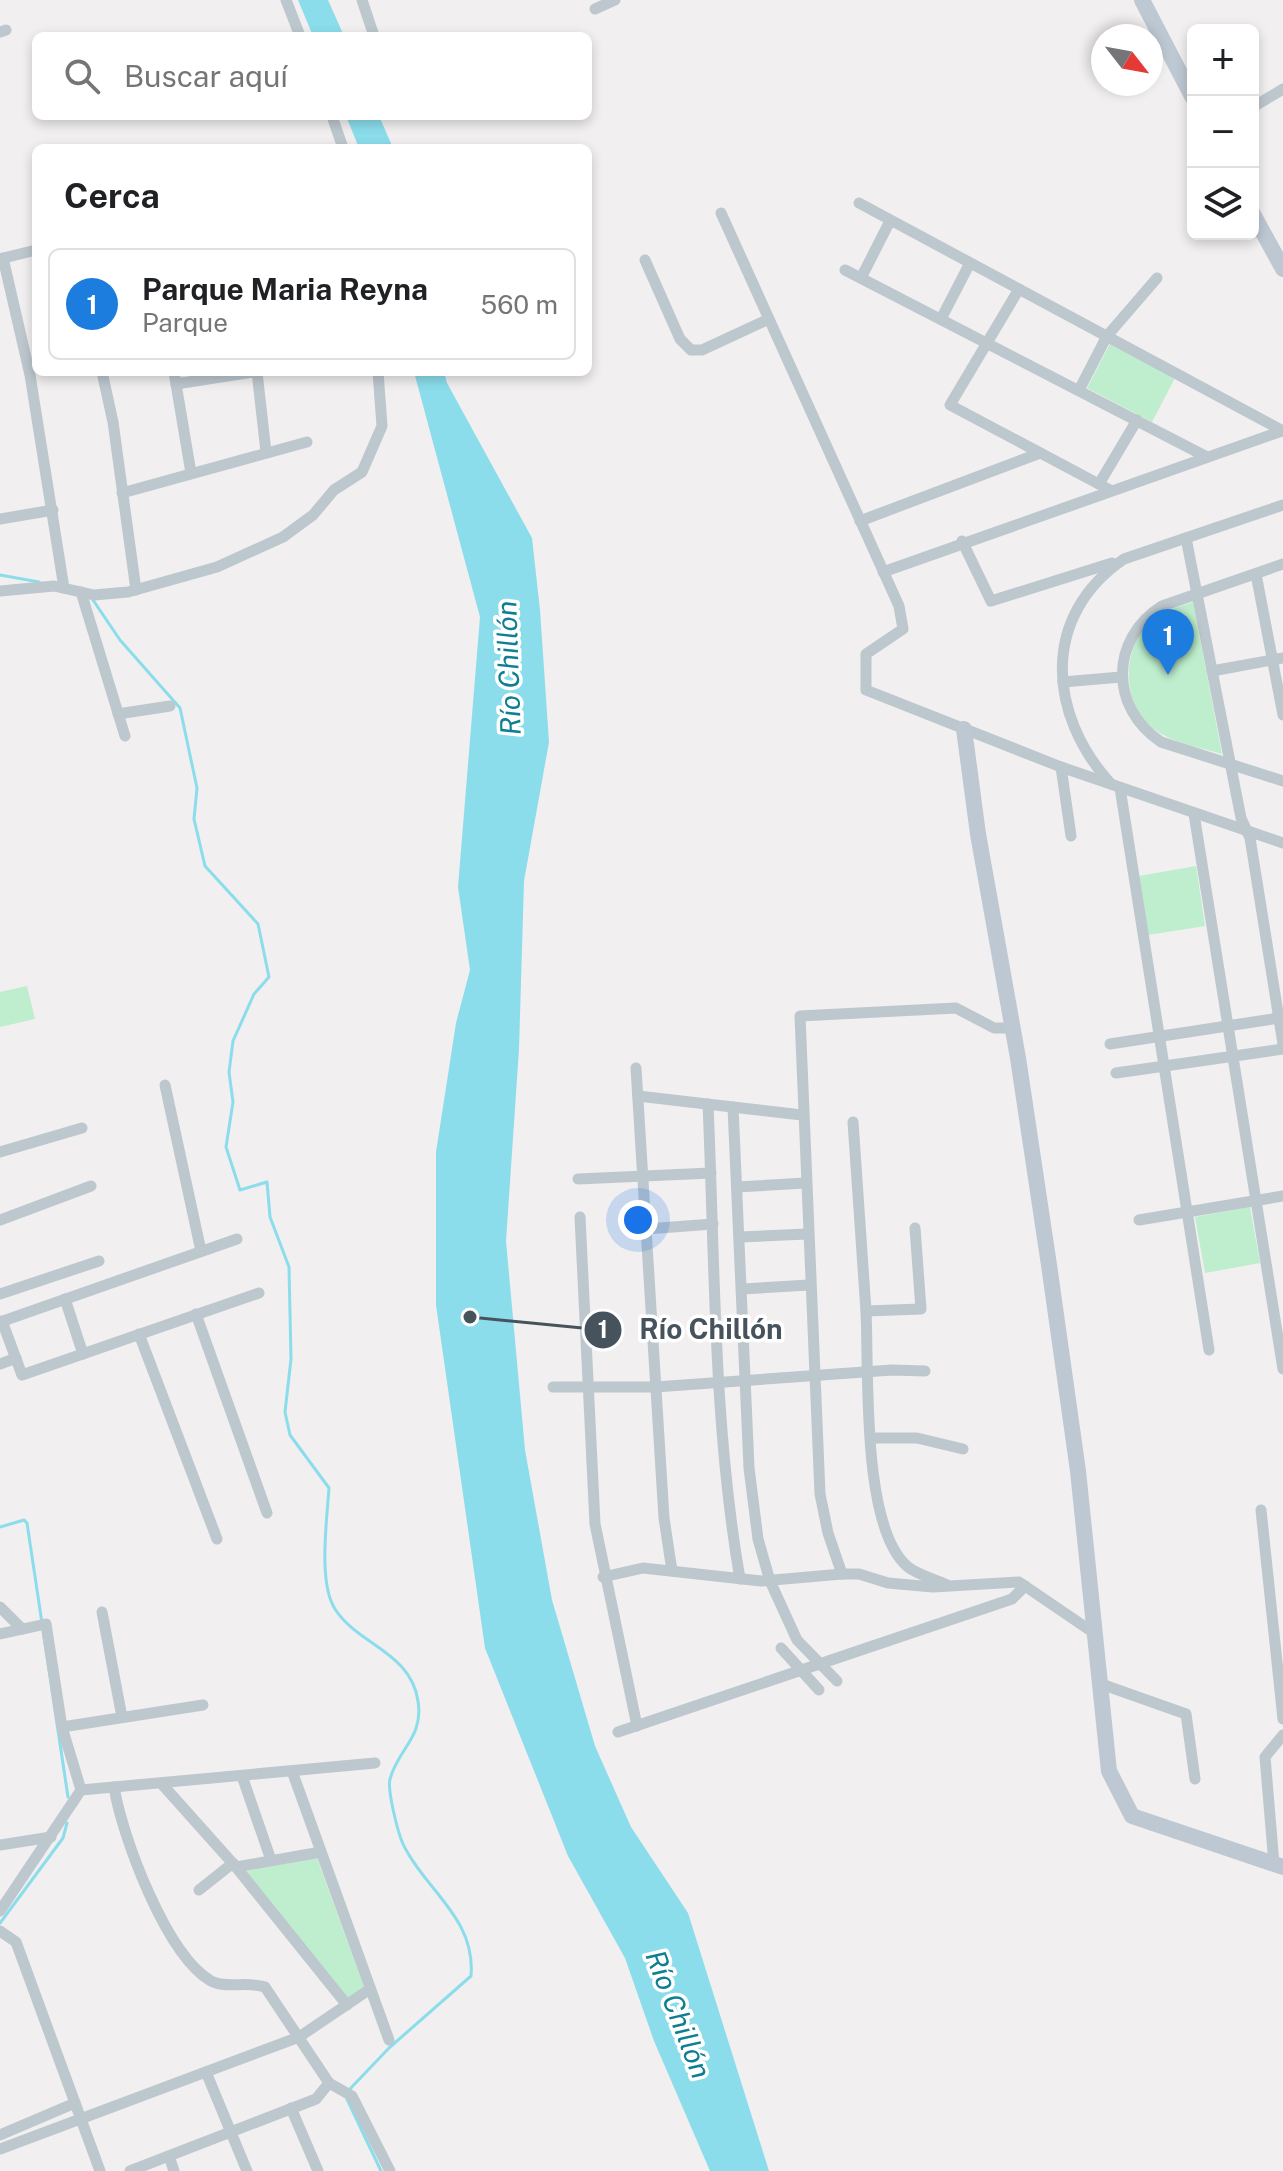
<!DOCTYPE html>
<html lang="es">
<meta charset="utf-8">
<style>
:root{--surface:#fff;--page:#f6f6f6;--text:#202124;--muted:#757577;--line:#e0e0e0;--accent:#1c7dde}
body{margin:0;font-family:"Public Sans",sans-serif;background:var(--page);color:var(--text)}
.controls{position:absolute;right:24px;top:24px;display:grid;overflow:hidden;border-radius:12px;box-shadow:0 4px 12px #0003}
.controls button{width:72px;height:72px;display:grid;place-items:center;padding:0;border:0;border-bottom:2px solid var(--line);background:var(--surface);color:var(--text);font:40px sans-serif}
.compass{position:absolute;left:1091px;top:24px;width:72px;height:72px;border-radius:50%;background:var(--surface);box-shadow:0 4px 12px #0003;rotate:121deg}
.you{position:absolute;left:638px;top:1220px;width:28px;height:28px;margin:-20px;border:6px solid #fff;border-radius:50%;background:#1a73e8;box-shadow:0 0 0 12px #1a73e833}
.badge{display:grid;place-items:center;width:52px;height:52px;border-radius:50%;background:var(--accent);color:#fff;font-size:26px;font-weight:700}
.pin{position:absolute;translate:-50% -66px;filter:drop-shadow(0 2px 4px #0008)}
.pin::after{content:'';position:absolute;top:42px;width:28px;height:24px;background:inherit;clip-path:polygon(0 0,100% 0,50% 100%)}
.list{margin:0;padding:0;list-style:none}
h2{display:flex;justify-content:space-between;align-items:center;height:104px;margin:0;padding:0 32px;font-size:34px}
h2 small{font-size:26px;font-weight:400;color:var(--muted)}
.list li{display:grid;grid-template-columns:52px 1fr auto;gap:24px;align-items:center;box-sizing:border-box;height:112px;margin:0 16px 16px;padding:0 16px;border:2px solid var(--line);border-radius:12px}
.list b{display:block;font-size:30px;white-space:nowrap}
.list p{margin:0;font-size:26px;white-space:nowrap;color:var(--muted)}
.list em{font-size:26px;font-style:normal;color:var(--muted)}
.icon{flex:none;width:44px;height:44px;fill:none;stroke:currentColor;stroke-width:2;stroke-linecap:round;stroke-linejoin:round}
.map{position:relative;flex:none;width:1283px;height:2171px;overflow:hidden}
.search{position:absolute;background:var(--surface);box-shadow:0 4px 12px #0003;left:32px;top:32px;width:560px;height:88px;display:flex;align-items:center;gap:20px;box-sizing:border-box;padding:0 28px;border-radius:12px;color:var(--muted);font-size:30px}
.panel{position:absolute;background:var(--surface);box-shadow:0 4px 12px #0003;left:32px;top:144px;width:560px;height:232px;border-radius:12px}
.map>svg:first-child{display:block}
.green{fill:#beeecd}
.water{fill:#8bddeb}
.lines{fill:none;stroke-linecap:round;stroke-linejoin:round}
.stream{stroke:#8bddeb;stroke-width:3}
.street{stroke:#bdc7ce;stroke-width:11}
.secondary{stroke:#bdc8d2;stroke-width:16}
.labels{text-anchor:middle;dominant-baseline:central;stroke-width:7;stroke-linejoin:round;paint-order:stroke}
.water-label{font-size:28px;font-style:italic;fill:#0e7e91;stroke:#fff}
.leader{fill:none;stroke:#47535c;stroke-width:3}
.callout-dot{fill:#47535c;stroke:#fff;stroke-width:3}
.mark-label{font-size:24px;text-anchor:middle;font-weight:bold;fill:#fff}
.callout-label{font-size:28px;text-anchor:middle;font-weight:bold;fill:#47535c;stroke:#fff;stroke-width:7;stroke-linejoin:round;paint-order:stroke}
</style>
<div class="map">
<svg width="1283" height="2171" viewBox="0 0 1283 2171">
<rect width="100%" height="100%" fill="#f1efef"/>
<g class="green">
<polygon points="1110,344 1175,378 1152,422 1087,388"/>
<path d="M 1193,602 L 1222,754 C 1199,747 1171,743 1153,728 C 1122,703 1121,651 1149,623 C 1161,611 1178,607 1193,602 Z"/>
<polygon points="1196,866 1205,926 1148,935 1139,876"/>
<polygon points="27,986 35,1019 0,1027 0,992"/>
<polygon points="1250,1207 1260,1263 1205,1273 1195,1217"/>
<polygon points="317,1858 364,1987 348,1998 246,1871"/>
</g>
<g class="water">
<polygon points="298,0 328,0 344,36 313,36"/>
<polygon points="346,116 379,116 393,148 359,148"/>
<polygon points="414,372 444,372 447,383 532,538 540,610 549,742 524,881 519,1049 506,1241 525,1450 552,1600 595,1746 631,1827 688,1913 769,2171 710,2171 654,2041 625,1958 568,1856 485,1648 436,1305 436,1152 456,1023 470,970 458,887 480,617"/>
</g>
<g class="lines">
<g class="stream">
<polyline points="0,575 39,582"/>
<path d="M 93,600 L 120,640 L 180,708 L 197,788 L 194,819 L 205,866 L 258,924 L 269,977 L 254,994 L 233,1041 L 229,1072 L 233,1102 L 226,1147 L 240,1190 L 267,1182 L 270,1217 L 289,1267 L 291,1359 L 285,1412 L 290,1435 L 329,1488 C 327,1519 318,1583 335,1609 C 358,1645 411,1652 418,1701 C 424,1737 398,1749 390,1779 C 387,1790 398,1833 403,1844 C 425,1890 476,1918 471,1976 L 389,2048 L 348,2091"/>
<polyline points="0,1527 24,1520 27,1523 68,1797"/>
<polyline points="0,1923 63,1838 67,1823"/>
<polyline points="347,2099 381,2171"/>
</g>
<g class="street">
<polyline points="286,0 300,36"/>
<polyline points="362,0 374,36"/>
<polyline points="595,9 615,0"/>
<polyline points="0,32 6,30"/>
<polyline points="1253,107 1283,89"/>
<polyline points="332,116 343,148"/>
<polyline points="859,203 1283,431"/>
<polyline points="721,213 899,606 903,629 866,654 866,690 1061,767 1283,843"/>
<polyline points="3,258 30,375 64,588"/>
<polyline points="0,259 36,250"/>
<polyline points="645,260 680,339 691,350 702,350 769,319"/>
<polyline points="845,270 1207,457"/>
<polyline points="861,278 890,221"/>
<polyline points="1019,289 950,405 1110,490"/>
<polyline points="941,319 970,263"/>
<polyline points="102,372 113,422 136,590"/>
<polyline points="174,372 191,473"/>
<polyline points="257,372 266,452"/>
<polyline points="176,384 253,372"/>
<polyline points="1079,390 1107,336 1157,278"/>
<polyline points="1099,484 1137,420"/>
<polyline points="122,493 307,442"/>
<polyline points="0,519 53,510"/>
<polyline points="860,521 1040,453"/>
<polyline points="1186,538 1241,818 1250,838 1283,1044"/>
<polyline points="962,541 991,601 1112,563"/>
<path d="M 1283,564 L 1162,606 C 1110,639 1109,707 1161,742 L 1283,781"/>
<polyline points="883,572 1282,431"/>
<polyline points="1256,574 1283,715"/>
<polyline points="0,591 54,586 94,595 128,592 217,567 283,537 313,515 334,490 362,472 382,426 378,372"/>
<polyline points="81,592 125,736"/>
<polyline points="1212,671 1283,658"/>
<polyline points="1063,682 1121,677"/>
<polyline points="118,714 170,706"/>
<polyline points="1061,767 1071,836"/>
<path d="M 1111,784 C 1048,715 1040,616 1124,559 L 1283,505"/>
<polyline points="1120,788 1209,1350"/>
<polyline points="1194,814 1283,1369"/>
<polyline points="1110,1044 1279,1018"/>
<polyline points="636,1068 664,1518 672,1571"/>
<polyline points="1116,1073 1283,1049"/>
<polyline points="165,1085 201,1251"/>
<polyline points="638,1096 802,1115"/>
<path d="M 708,1104 C 715,1262 713,1423 740,1579"/>
<polyline points="733,1107 749,1468 758,1539 770,1581 797,1640 837,1681"/>
<polyline points="853,1122 866,1311 921,1309 915,1228"/>
<polyline points="0,1152 82,1128"/>
<polyline points="578,1179 711,1173"/>
<polyline points="737,1187 805,1183"/>
<polyline points="580,1217 595,1524 637,1726"/>
<polyline points="0,1220 91,1186"/>
<polyline points="1139,1220 1283,1196"/>
<polyline points="646,1229 713,1224"/>
<polyline points="740,1237 807,1234"/>
<polyline points="743,1289 809,1285"/>
<polyline points="0,1294 99,1261"/>
<polyline points="65,1299 83,1354"/>
<path d="M 866,1311 C 869,1372 861,1528 908,1567 C 918,1575 935,1579 947,1585"/>
<polyline points="196,1314 267,1513"/>
<polyline points="2,1321 22,1375 259,1293"/>
<polyline points="0,1322 237,1239"/>
<polyline points="139,1334 217,1539"/>
<polyline points="0,1364 16,1358"/>
<polyline points="553,1387 655,1387 892,1370 925,1371"/>
<polyline points="871,1438 917,1438 963,1449"/>
<polyline points="1261,1510 1283,1719"/>
<polyline points="842,1574 828,1533 820,1494 800,1016 956,1008 994,1028 1012,1028"/>
<polyline points="603,1577 643,1568 761,1581 842,1574 859,1574 888,1583 933,1587 1019,1582 1094,1633"/>
<polyline points="0,1607 22,1629"/>
<polyline points="102,1612 122,1717"/>
<polyline points="0,1634 46,1624 62,1727 81,1790"/>
<polyline points="781,1648 819,1690"/>
<polyline points="1101,1684 1186,1714 1195,1779"/>
<polyline points="62,1727 203,1705"/>
<polyline points="618,1732 1012,1599 1025,1586"/>
<polyline points="292,1771 389,2040"/>
<polyline points="242,1776 271,1860"/>
<polyline points="161,1783 236,1867 347,2005"/>
<path d="M 114,1787 C 122,1836 166,1955 211,1981 C 225,1989 248,1981 265,1987 L 329,2083 L 352,2096 L 390,2171"/>
<polyline points="0,1845 51,1837"/>
<polyline points="1274,1864 1265,1757 1283,1735"/>
<polyline points="236,1867 321,1852"/>
<polyline points="199,1890 233,1863"/>
<polyline points="0,1911 81,1790 375,1763"/>
<polyline points="0,1931 16,1942 100,2171"/>
<polyline points="206,2072 247,2171"/>
<polyline points="291,2108 318,2171"/>
<polyline points="0,2135 75,2103"/>
<polyline points="0,2149 299,2037 370,1989"/>
<polyline points="169,2156 174,2171"/>
<polyline points="130,2171 316,2099 329,2083"/>
</g>
<g class="secondary">
<polyline points="1142,0 1193,98"/>
<polyline points="1253,214 1283,269"/>
<polyline points="964,729 978,834 1018,1058 1049,1265 1078,1471 1109,1771 1132,1816 1283,1867"/>
</g>
</g>
<g class="labels">
<g class="water-label">
<text transform="translate(508 668) rotate(-92)">Río Chillón</text>
<text transform="translate(679 2014) rotate(69)">Río Chillón</text>
</g>
</g>
<path class="leader" d="M470 1317L603 1330"/>
<g class="callout-dot">
<circle cx="470" cy="1317" r="8"/>
<circle cx="603" cy="1330" r="20"/>
</g>
<g class="mark-label">
<text x="603" y="1338">1</text>
</g>
<g class="callout-label">
<text x="711" y="1339">Río Chillón</text>
</g>
</svg>
<div class="controls">
<button>+</button>
<button>−</button>
<button><svg class="icon" aria-label="layers" viewBox="0 0 24 24"><path d="M12 4l9 5-9 5-9-5zM3 14l9 5 9-5"/></svg></button>
</div>
<svg class="compass" viewBox="-18 -18 36 36"><path d="M0-13l5 13h-10z" fill="#e53935"/><path d="M0 13l5-13h-10z" fill="#757577"/></svg>
<div class="you"></div>
<div class="pin badge" style="left:1168px;top:675px">1</div>
<div class="search"><svg class="icon" aria-label="search" viewBox="0 0 24 24"><circle cx="10" cy="10" r="6"/><path d="M15 15l6 6"/></svg>Buscar aquí</div>
<section class="panel">
<h2>Cerca<small></small></h2>
<ul class="list">
<li><span class="badge">1</span><div><b>Parque Maria Reyna</b><p>Parque</p></div><em>560 m</em></li>
</ul>
</section>
</div>
